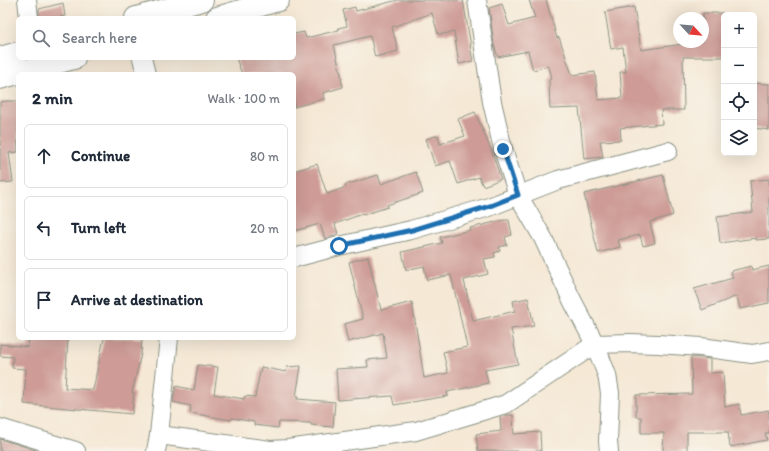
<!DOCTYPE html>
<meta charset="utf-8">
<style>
:root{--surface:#fff;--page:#f2f2f3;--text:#1f2937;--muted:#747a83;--line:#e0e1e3}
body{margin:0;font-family:Itim,sans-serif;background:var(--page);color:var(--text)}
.controls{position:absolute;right:12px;top:12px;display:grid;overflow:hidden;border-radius:6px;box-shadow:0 4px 16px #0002}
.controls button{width:36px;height:36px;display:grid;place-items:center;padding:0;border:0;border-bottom:1px solid var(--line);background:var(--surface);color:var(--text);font:20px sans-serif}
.compass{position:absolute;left:673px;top:12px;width:36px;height:36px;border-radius:50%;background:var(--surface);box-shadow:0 4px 16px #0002;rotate:116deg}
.stop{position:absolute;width:12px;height:12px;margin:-9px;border:3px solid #1f6fb2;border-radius:50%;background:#fff}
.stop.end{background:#1f6fb2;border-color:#fff;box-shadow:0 1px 4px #0008}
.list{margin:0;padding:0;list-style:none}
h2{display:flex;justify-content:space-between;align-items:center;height:52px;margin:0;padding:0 16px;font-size:17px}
h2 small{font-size:13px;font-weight:400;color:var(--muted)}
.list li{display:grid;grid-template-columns:26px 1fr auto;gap:12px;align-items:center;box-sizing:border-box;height:64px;margin:0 8px 8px;padding:0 8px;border:1px solid var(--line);border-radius:6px}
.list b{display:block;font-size:15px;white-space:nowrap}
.list em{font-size:13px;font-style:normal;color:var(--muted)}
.icon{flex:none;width:22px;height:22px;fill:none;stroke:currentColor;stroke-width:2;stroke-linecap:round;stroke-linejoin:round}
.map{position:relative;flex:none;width:769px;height:451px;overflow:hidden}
.search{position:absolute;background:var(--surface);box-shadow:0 4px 16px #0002;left:16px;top:16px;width:280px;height:44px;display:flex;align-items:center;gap:10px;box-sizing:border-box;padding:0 14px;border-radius:6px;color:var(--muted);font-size:15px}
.panel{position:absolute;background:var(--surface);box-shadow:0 4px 16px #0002;left:16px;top:72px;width:280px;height:268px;border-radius:6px}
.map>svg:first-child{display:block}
.building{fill:#ce9b96}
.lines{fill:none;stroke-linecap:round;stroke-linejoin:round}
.minor-casing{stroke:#8a9284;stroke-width:20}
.tertiary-casing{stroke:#8a9284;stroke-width:24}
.minor{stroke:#fff;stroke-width:18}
.tertiary{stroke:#fff;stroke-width:22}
.route{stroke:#1f6fb2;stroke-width:5}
</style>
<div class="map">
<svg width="769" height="451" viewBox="0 0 769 451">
<rect width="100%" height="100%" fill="#f7f3e8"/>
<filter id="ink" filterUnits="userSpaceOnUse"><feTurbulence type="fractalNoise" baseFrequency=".025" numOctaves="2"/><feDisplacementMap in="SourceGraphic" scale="8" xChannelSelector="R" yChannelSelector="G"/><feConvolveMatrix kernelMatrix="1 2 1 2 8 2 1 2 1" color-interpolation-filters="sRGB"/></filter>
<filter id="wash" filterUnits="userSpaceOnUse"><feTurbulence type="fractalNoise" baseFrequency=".012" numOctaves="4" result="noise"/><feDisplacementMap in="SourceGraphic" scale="16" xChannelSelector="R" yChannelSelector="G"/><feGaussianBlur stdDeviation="0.9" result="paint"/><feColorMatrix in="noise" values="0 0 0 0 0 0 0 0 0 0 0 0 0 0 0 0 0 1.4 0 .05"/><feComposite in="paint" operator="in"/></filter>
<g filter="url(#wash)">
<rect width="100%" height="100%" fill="#f5e8d5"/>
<g id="blocks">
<g class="building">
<polygon points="398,0 463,0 471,46 470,46 473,61 459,64 454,32 443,34 438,34 432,13 392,27 398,51 375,57 370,36 334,45 342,79 341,79 343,87 323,93 324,99 294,107 294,74 242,74 236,58 294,58 294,34 304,32 306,38 339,30 338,28 347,26 343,10 355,7 356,11"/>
<polygon points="529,0 546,0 557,38 559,37 572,75 595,72 598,100 622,98 620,72 626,72 623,47 611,49 605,12 634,7 641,50 697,42 703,42 703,13 724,13 724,57 683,57 684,110 661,110 662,124 620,128 621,140 600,141 603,157 584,159 579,108 550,109 549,80 552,78 549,67 548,67 548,66 533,70 528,51 498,57 494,45 489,8 502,4 509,25 535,18"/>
<polygon points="63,3 65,16 56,18 39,18 39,9"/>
<polygon points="754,83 769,84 769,130 754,128"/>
<polygon points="7,101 18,101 18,152 9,153 13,182 0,183 0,102"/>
<polygon points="475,112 492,152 501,179 483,186 479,177 458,184 450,161 435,166 426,139 438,135 440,144 465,136 458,119"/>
<polygon points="317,164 327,194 346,187 345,185 378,175 381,184 416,172 423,193 387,205 388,207 363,215 362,214 335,224 338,234 325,239 320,224 294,231 294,171"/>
<polygon points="663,175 673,215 650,222 655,243 643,246 640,235 618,240 620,247 598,253 584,194"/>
<polygon points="769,179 769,239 756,240 756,238 720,243 717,217 753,212 750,181"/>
<polygon points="504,220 509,220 512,235 505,237 507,245 499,247 500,251 494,253 495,257 484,259 488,274 464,280 473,321 515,311 513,301 528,298 534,326 511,329 518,364 485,370 488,383 447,392 448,396 394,405 392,396 338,400 336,369 368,367 367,360 387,358 383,333 348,342 344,324 363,319 349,262 368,257 381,310 412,302 424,378 448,373 443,352 467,347 451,275 427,280 424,266 406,270 402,252 442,243 440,237 471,230 470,228"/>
<polygon points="751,266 752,270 769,266 769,303 740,309 737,296 702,310 694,289 733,278 731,271"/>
<polygon points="29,338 68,338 65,388 93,390 104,338 142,338 141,354 132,393 134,393 132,414 24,404 26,369 12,368 13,357 0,356 0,344 28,347"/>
<polygon points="691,357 710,359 710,373 723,372 725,407 739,404 741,415 769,410 769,433 765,433 767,440 730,447 728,432 687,432 687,451 663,451 664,433 641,433 641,417 636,417 636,395 692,394"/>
<polygon points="198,365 218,367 214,394 244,399 245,396 255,397 261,367 286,372 287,367 301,366 296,397 298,397 297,399 335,402 333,427 311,425 311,423 279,422 278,428 254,425 254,422 232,418 231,420 190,413 191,406 173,402 173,400 176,386 194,390"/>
<polygon points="505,415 513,415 514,434 540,432 541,451 478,451 476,434 501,431 500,417"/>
<polygon points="0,439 36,450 36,451 0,451"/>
</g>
</g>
</g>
<g filter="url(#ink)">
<use href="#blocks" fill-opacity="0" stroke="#8a9284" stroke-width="1"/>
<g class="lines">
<defs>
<g id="minor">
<polyline points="27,0 29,18"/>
<polyline points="477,0 492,102 503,149 518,195 543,238 572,300 595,344 607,375 610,393 608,441 609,451"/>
<polyline points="142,58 146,74"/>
<polyline points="294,258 339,246 411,230 489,207 558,180 668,151"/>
<polyline points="0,428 76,451"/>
<polyline points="159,435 270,450 288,449 416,431 506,404 595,344 630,343 658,344 701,347 752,354 769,351"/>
<polyline points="156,451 159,435 169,338"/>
</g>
<g id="tertiary">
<polyline points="136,18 202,0"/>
<polyline points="217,18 278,0"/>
<polyline points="0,58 18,53"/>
<polyline points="0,78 74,58"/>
</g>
</defs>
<use href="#minor" class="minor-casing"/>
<use href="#tertiary" class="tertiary-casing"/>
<use href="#minor" class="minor"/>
<use href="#tertiary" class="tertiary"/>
</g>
</g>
<g class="lines" filter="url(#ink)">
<polyline class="route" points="339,246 412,230 490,206 518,195 503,149"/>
</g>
</svg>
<div class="controls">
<button>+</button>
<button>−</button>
<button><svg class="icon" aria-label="locate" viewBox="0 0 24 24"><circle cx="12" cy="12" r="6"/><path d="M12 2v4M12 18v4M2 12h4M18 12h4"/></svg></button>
<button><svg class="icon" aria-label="layers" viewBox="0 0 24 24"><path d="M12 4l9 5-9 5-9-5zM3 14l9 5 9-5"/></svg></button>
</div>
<svg class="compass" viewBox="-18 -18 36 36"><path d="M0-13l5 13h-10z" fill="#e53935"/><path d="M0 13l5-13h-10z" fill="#747a83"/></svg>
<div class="stop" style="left:339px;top:246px"></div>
<div class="stop end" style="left:503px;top:149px"></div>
<div class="search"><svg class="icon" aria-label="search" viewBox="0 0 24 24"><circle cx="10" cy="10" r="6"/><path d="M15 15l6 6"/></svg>Search here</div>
<section class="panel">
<h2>2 min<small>Walk · 100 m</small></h2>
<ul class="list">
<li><svg class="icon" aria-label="ahead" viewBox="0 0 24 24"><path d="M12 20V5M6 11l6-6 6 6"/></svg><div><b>Continue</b></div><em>80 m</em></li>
<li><svg class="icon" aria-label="left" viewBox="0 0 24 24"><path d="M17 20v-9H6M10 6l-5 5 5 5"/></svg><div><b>Turn left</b></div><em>20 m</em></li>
<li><svg class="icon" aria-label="arrive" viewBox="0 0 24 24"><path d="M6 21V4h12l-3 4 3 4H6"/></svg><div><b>Arrive at destination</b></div></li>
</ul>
</section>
</div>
